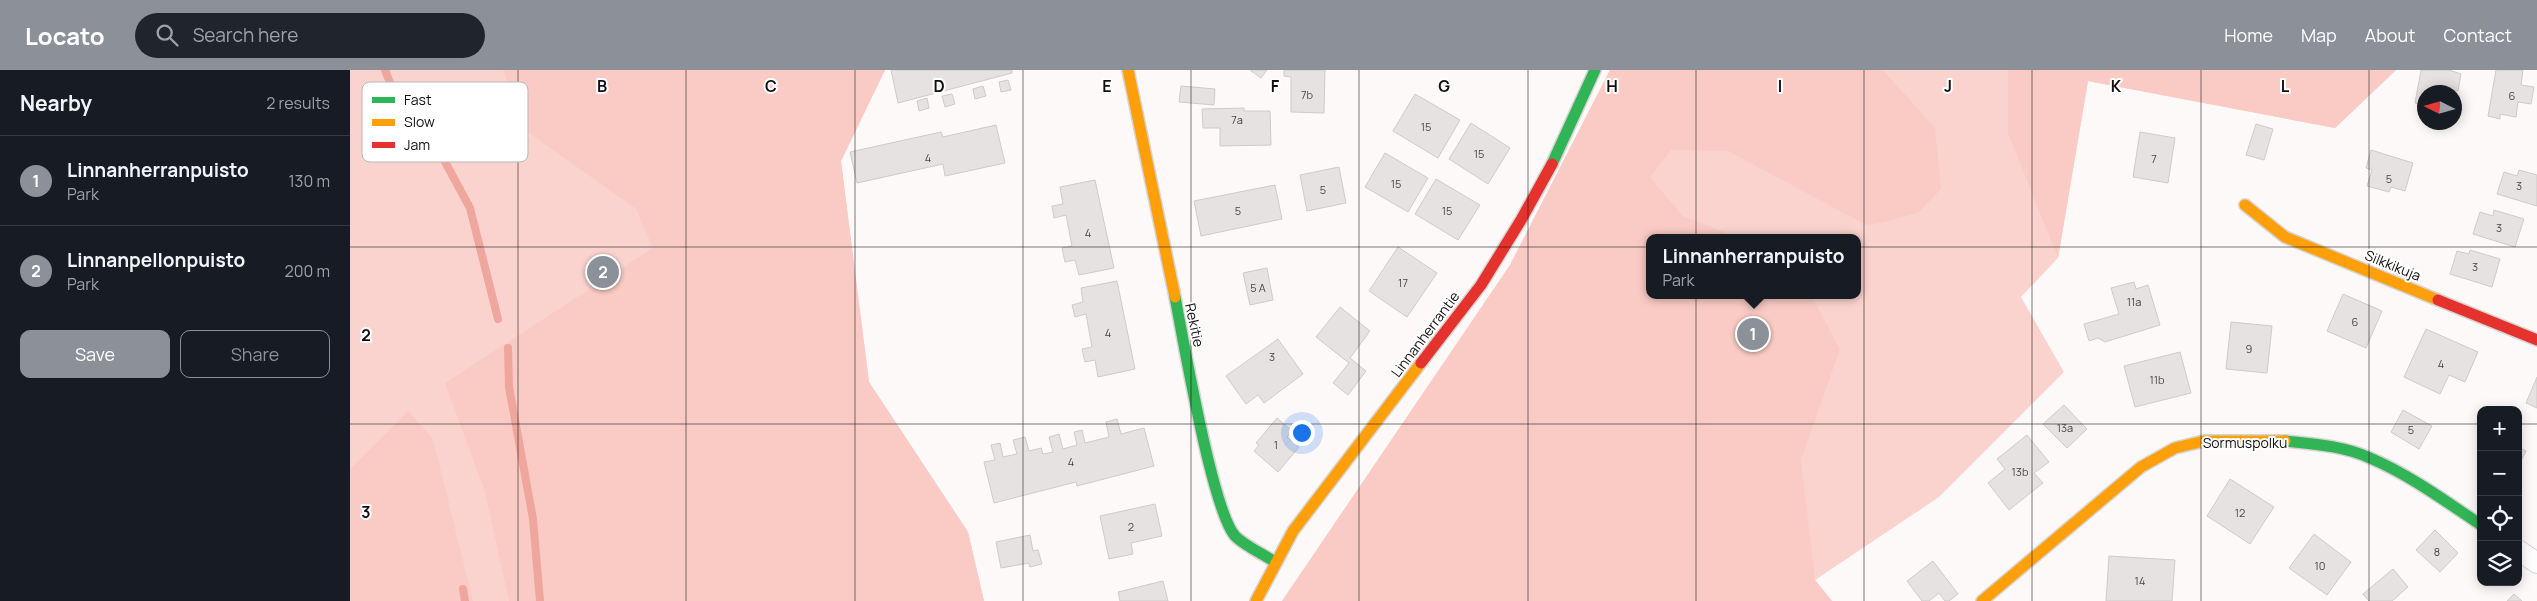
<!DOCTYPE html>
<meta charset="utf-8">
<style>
:root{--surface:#171b24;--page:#20242c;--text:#f1f3f6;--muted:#9ea1a6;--line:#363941;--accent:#8c9099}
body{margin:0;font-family:Manrope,sans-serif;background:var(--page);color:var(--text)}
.controls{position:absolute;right:15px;bottom:15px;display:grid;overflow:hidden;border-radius:10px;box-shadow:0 2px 12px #0003}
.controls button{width:45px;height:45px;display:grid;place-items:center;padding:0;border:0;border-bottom:1px solid var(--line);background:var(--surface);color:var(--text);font:25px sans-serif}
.compass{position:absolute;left:2067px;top:15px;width:45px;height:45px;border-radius:50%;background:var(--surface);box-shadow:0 2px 12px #0003;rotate:275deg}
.you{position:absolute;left:951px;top:362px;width:18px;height:18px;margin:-12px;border:4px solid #fff;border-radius:50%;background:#1a73e8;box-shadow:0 0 0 8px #1a73e833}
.badge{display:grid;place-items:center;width:32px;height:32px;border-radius:50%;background:var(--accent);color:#fff;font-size:16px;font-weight:700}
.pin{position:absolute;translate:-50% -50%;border:2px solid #fff;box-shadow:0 1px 5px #0006}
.popup{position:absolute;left:1296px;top:164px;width:215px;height:65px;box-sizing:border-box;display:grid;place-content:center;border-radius:10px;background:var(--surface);filter:drop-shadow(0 1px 4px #0005);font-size:16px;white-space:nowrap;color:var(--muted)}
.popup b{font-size:19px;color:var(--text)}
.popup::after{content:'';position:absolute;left:50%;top:100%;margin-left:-10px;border:10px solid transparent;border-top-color:var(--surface)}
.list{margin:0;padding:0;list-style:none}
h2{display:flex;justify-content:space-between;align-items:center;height:65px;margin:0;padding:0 20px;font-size:21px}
h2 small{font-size:16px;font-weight:400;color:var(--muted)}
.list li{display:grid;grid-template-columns:32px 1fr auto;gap:15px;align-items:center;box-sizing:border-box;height:90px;padding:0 20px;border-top:1px solid var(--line)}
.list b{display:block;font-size:19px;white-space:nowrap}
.list p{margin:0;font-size:16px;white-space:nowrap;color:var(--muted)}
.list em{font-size:16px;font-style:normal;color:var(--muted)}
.actions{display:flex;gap:10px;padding:15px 20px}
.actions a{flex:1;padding:11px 0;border:1px solid var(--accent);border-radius:10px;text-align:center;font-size:18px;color:var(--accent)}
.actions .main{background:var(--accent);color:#fff}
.icon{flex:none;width:28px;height:28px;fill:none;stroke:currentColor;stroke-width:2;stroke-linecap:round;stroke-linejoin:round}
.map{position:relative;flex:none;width:2187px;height:531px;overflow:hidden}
header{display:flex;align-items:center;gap:30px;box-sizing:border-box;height:70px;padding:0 25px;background:var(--accent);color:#fff}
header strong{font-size:24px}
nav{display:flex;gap:28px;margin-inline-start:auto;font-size:18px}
.search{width:350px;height:45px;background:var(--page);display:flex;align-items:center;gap:12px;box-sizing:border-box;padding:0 18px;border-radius:28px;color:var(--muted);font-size:19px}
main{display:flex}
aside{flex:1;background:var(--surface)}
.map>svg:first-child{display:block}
.green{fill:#fad3ce;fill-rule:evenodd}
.forest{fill:#facbc4}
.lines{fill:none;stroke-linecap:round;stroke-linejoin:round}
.stream{stroke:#eea69d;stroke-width:8}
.building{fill:#e5e2e1;stroke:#cecbcb}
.street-casing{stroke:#d7d4d3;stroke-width:22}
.fast-casing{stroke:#d7d4d3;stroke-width:14}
.slow-casing{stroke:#d7d4d3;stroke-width:14}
.jam-casing{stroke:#d7d4d3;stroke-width:14}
.street{stroke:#fffefe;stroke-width:20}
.fast{stroke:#30b455;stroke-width:11}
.slow{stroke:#ff9f0a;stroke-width:11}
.jam{stroke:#e5322d;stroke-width:11}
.grid{fill:none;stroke:#110f0f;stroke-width:1;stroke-opacity:0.55}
.labels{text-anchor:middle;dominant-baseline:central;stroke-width:4;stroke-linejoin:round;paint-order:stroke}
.number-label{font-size:11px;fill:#484646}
.street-label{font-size:14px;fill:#110f0f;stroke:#fff}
.key{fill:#fff;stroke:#b8b7b7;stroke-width:1}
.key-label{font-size:14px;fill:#110f0f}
.grid-label{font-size:16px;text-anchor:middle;font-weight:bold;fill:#110f0f;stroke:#fff;stroke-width:4;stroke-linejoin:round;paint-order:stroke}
</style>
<header>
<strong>Locato</strong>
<div class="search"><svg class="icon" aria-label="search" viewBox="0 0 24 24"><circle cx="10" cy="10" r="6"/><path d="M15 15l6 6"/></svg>Search here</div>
<nav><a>Home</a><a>Map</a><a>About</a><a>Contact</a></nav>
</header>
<main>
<aside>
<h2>Nearby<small>2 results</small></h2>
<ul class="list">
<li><span class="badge">1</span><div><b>Linnanherranpuisto</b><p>Park</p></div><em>130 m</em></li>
<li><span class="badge">2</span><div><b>Linnanpellonpuisto</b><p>Park</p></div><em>200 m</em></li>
</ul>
<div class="actions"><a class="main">Save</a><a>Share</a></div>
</aside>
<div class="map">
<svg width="2187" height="531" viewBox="0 0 2187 531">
<rect width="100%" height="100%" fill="#fdf9f9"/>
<g class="green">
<polygon points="0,0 535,0 491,91 519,312 618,462 634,531 0,531"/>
<path d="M 1260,0 L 2046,0 L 1985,58 L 1738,11 L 1708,188 L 1671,227 L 1714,302 L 1589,427 L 1465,510 L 1482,531 L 932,531 L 1160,195 ZM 1299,168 L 1507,168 L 1507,225 L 1299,225 Z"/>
</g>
<g class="forest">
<polygon points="153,0 535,0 491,91 519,312 618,462 634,531 159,531 135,422 95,313 303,178 286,139 175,60"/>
<polygon points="1260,0 1533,0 1585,58 1591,119 1569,142 1534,152 1516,155 1378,81 1321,80 1300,107 1333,146 1389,168 1299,168 1299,225 1461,225 1490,279 1451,390 1465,510 1482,531 932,531 1160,195"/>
<polygon points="1658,0 2046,0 1985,58 1738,11 1708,188 1658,63"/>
<polygon points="58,341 83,369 123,531 0,531 0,400"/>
</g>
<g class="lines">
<g class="stream">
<polyline points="35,0 47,31 87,77 120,138 148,249"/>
<polyline points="158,278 159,317 183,449 190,531"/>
<polyline points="113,519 115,531"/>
</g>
</g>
<g class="building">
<polygon points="541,0 662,0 662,3 548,33"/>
<polygon points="900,0 917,0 911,8"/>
<polygon points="934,0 975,0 974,43 941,42 941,7 934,6"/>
<polygon points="2071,0 2099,0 2111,4 2108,21 2096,19 2095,22 2074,22 2074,35 2065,33"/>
<polygon points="2146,0 2173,0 2171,15 2184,17 2181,34 2168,32 2166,47 2150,44 2150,49 2138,46"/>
<polygon points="658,10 661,20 651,22 649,12"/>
<polygon points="633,16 636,26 625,29 623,19"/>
<polygon points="831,16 865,19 864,35 829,32"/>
<polygon points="602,24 605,34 595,37 592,26"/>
<polygon points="1065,24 1110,50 1088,88 1043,61"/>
<polygon points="577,28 579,38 569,41 567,31"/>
<polygon points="894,38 894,41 920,41 921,75 870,76 870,58 853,58 852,39"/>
<polygon points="1121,53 1160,78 1138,114 1099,89"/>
<polygon points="1906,54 1923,59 1914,90 1896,85"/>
<polygon points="646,55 655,93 595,106 593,94 507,113 500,82 591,62 593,67"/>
<polygon points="1790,62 1825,68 1818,113 1783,107"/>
<polygon points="2021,80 2063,93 2055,121 2041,117 2039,122 2017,116 2022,100 2016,98"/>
<polygon points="1035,83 1078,108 1058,142 1015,117"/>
<polygon points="989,97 996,133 957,141 950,105"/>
<polygon points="2169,100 2187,105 2187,136 2147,124 2154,102 2167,106"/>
<polygon points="1086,109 1130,135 1108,170 1065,144"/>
<polygon points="745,110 764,198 729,205 725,190 715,192 712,178 722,176 716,145 704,148 702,136 713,134 710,117"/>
<polygon points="925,115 932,149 851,166 844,131"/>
<polygon points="2144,140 2174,149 2165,177 2123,164 2130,142 2143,146"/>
<polygon points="1048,177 1087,203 1057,247 1019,221"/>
<polygon points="2120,180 2150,189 2142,217 2100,204 2107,181 2119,184"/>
<polygon points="917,198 923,230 900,235 893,203"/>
<polygon points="767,211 785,299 748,307 745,290 735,292 732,279 742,277 736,244 725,247 722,235 733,232 731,218"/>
<polygon points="1784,212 1786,219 1798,215 1810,255 1755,272 1748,268 1739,271 1734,254 1769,244 1761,218"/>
<polygon points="1993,224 2032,241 2016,278 1977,261"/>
<polygon points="990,237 1020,261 1000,288 1016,301 998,325 983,313 999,293 966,267"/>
<polygon points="1881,252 1922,256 1917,303 1876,299"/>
<polygon points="2076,259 2128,282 2115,312 2099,305 2090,324 2054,307"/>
<polygon points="928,269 953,304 914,333 908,325 896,334 876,306"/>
<polygon points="1830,282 1841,323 1785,337 1774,296"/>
<polygon points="2187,307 2187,338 2176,333"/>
<polygon points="1714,335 1737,359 1717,378 1693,354"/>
<polygon points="2053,340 2082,356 2069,379 2041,362"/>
<polygon points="927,348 942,361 937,367 949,377 928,402 904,381 909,375 906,373"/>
<polygon points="767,349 771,364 794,358 804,396 727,416 726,412 644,433 634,392 645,390 641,375 650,373 653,387 667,384 663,370 675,367 679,381 691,378 693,384 703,382 699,367 709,364 713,379 727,375 724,362 732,360 735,373 759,367 756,352"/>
<polygon points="1677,365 1699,392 1684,403 1693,413 1659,440 1638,413 1655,399 1647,389"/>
<polygon points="2168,377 2176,381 2168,397"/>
<polygon points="1880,409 1924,437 1900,474 1857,446"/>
<polygon points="805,434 812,466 781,473 783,484 759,489 750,446"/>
<polygon points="2085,460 2108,483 2090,502 2066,480"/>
<polygon points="1964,464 2001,492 1977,525 1939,498"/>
<polygon points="680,465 683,481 688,480 692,494 680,497 679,493 651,498 646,472"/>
<polygon points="1759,486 1825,490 1822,531 1756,531"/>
<polygon points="1583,491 1608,524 1599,531 1595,531 1589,523 1579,531 1572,531 1557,511"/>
<polygon points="2043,499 2058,517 2042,531 2019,531 2013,524"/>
<polygon points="813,511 818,531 770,531 768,522"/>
<polygon points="2164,524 2172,531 2157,531"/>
</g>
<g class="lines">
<defs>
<polyline id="street" points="2168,480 2187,493"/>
<g id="fast">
<polyline points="1202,94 1245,0"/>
<path d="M 825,227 C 833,268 863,445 886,467 C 897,477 913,484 925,492"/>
<path d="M 1935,371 C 1963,374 1994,376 2020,388 C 2060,405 2095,431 2131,455"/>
</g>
<g id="slow">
<polyline points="778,0 825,227"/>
<polyline points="1895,135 1935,167 2088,230"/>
<polyline points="906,531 943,461 1071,293"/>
<polyline points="1632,531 1791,397 1825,378 1854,371 1935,371"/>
</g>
<g id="jam">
<polyline points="2088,230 2187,270"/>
<polyline points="1071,293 1131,215 1171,150 1202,94"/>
</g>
</defs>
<use href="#street" class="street-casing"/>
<use href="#fast" class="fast-casing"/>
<use href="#slow" class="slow-casing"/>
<use href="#jam" class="jam-casing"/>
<use href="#street" class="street"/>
<use href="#fast" class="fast"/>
<use href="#slow" class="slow"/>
<use href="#jam" class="jam"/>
</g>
<path class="grid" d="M 168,0 L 168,531M 336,0 L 336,531M 505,0 L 505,531M 673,0 L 673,531M 841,0 L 841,531M 1009,0 L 1009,531M 1178,0 L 1178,531M 1346,0 L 1346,531M 1514,0 L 1514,531M 1682,0 L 1682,531M 1851,0 L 1851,531M 2019,0 L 2019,531M 0,177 L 2187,177M 0,354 L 2131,354M 2168,354 L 2187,354"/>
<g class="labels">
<g class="number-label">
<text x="957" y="24">7b</text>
<text x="2162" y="25">6</text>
<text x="887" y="49">7a</text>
<text x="1076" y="56">15</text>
<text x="1129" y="83">15</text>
<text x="578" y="87">4</text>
<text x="1804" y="88">7</text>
<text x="2039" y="108">5</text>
<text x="1046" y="113">15</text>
<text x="2169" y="115">3</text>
<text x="973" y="119">5</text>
<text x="888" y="140">5</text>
<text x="1097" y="140">15</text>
<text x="2149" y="157">3</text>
<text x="738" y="162">4</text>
<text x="2125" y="196">3</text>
<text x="1053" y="212">17</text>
<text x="908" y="217">5 A</text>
<text x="1784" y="231">11a</text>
<text x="2005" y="251">6</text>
<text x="758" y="262">4</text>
<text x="1899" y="278">9</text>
<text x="922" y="286">3</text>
<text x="2091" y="293">4</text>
<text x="1807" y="309">11b</text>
<text x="1715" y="357">13a</text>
<text x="2061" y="359">5</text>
<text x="926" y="374">1</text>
<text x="721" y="391">4</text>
<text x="1670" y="401">13b</text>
<text x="1890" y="442">12</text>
<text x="781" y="456">2</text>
<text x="2087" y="481">8</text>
<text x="1970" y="495">10</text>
<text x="1790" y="510">14</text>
</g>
<g class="street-label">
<text transform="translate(2043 195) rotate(22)">Silkkikuja</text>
<text transform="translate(845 255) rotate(78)">Rekitie</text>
<text transform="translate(1075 264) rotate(-53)">Linnanherrantie</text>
<text x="1895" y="372">Sormuspolku</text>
</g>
</g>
<rect x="12" y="12" width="166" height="80" rx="8" class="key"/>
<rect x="22" y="27" width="23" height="6" fill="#30b455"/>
<rect x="22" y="49" width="23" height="7" fill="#ff9f0a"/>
<rect x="22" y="72" width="23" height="6" fill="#e5322d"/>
<g class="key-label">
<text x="54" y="35">Fast</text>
<text x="54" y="57">Slow</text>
<text x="54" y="80">Jam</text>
</g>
<g class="grid-label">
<text x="252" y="22">B</text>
<text x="421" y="22">C</text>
<text x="589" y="22">D</text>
<text x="757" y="22">E</text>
<text x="925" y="22">F</text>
<text x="1094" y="22">G</text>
<text x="1262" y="22">H</text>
<text x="1430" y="22">I</text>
<text x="1598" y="22">J</text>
<text x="1766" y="22">K</text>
<text x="1935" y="22">L</text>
<text x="16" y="271">2</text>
<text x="16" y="448">3</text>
</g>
</svg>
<div class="controls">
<button>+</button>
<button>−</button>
<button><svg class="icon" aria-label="locate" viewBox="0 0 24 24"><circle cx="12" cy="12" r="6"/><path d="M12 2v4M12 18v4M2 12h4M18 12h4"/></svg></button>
<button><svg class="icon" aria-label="layers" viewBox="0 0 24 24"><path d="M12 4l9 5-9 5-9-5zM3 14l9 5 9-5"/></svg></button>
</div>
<svg class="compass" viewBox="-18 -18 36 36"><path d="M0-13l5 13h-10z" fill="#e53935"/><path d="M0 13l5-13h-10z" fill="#9ea1a6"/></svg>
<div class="you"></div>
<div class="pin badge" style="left:1403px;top:264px">1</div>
<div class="popup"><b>Linnanherranpuisto</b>Park</div>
<div class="pin badge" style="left:253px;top:202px">2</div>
</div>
</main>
